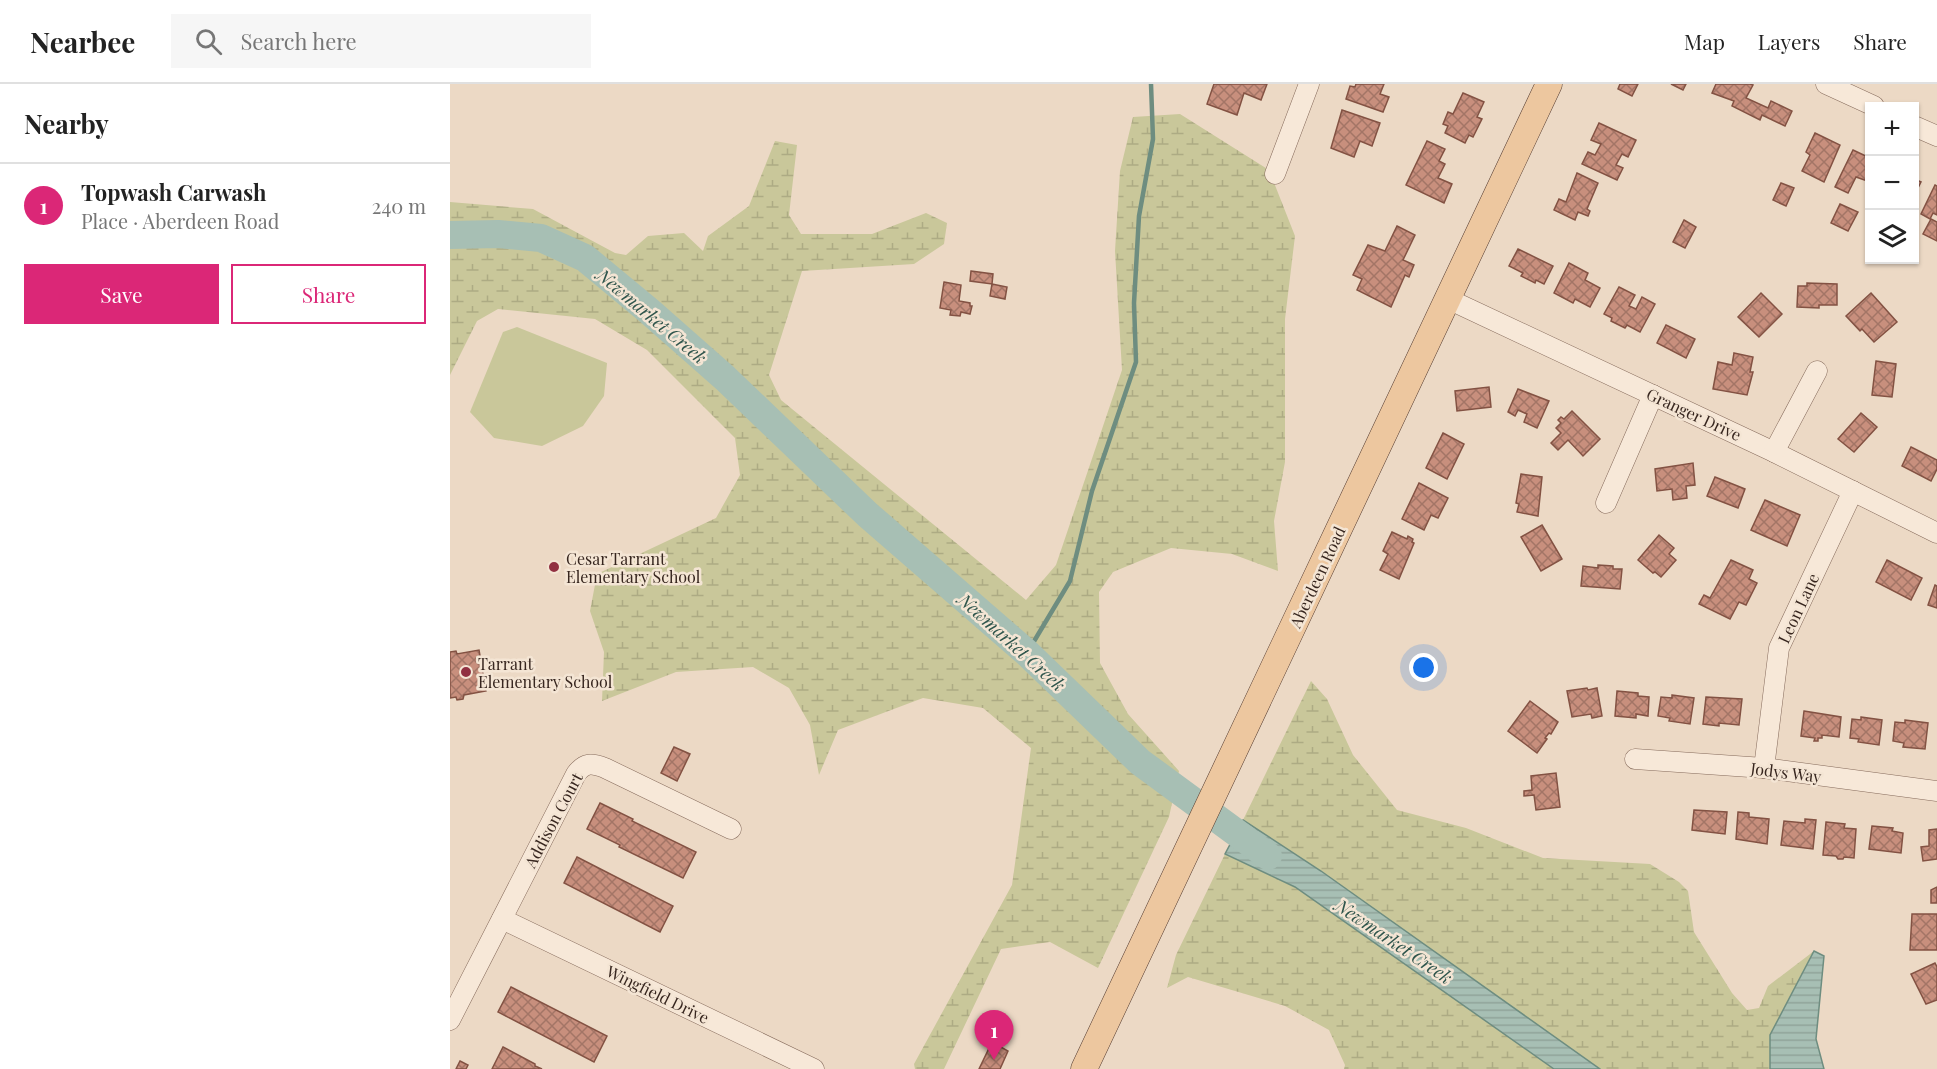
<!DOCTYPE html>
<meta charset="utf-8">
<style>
:root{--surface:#fff;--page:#f6f6f6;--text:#222;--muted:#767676;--line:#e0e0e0;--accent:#db2777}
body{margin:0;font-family:"Playfair Display",serif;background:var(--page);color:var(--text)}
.controls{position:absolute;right:18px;top:18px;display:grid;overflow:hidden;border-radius:0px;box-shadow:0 2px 4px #0004}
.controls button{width:54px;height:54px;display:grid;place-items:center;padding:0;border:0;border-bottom:2px solid var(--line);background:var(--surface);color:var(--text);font:30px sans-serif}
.you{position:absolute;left:974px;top:584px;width:21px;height:21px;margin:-15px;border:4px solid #fff;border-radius:50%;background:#1a73e8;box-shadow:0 0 0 9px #1a73e833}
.badge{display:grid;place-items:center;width:39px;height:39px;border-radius:50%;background:var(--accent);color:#fff;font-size:20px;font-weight:700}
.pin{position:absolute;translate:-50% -50px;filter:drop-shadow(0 2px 3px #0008)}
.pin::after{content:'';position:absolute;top:32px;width:21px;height:18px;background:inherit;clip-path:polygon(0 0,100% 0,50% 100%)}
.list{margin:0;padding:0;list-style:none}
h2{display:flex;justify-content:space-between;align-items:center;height:78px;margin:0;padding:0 24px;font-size:26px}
h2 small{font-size:20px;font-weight:400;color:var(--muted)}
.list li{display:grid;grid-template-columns:39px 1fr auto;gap:18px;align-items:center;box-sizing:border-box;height:84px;padding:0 24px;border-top:2px solid var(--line)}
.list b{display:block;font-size:22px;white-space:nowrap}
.list p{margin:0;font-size:20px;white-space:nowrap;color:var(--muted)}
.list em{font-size:20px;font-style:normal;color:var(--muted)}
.actions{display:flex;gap:12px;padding:18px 24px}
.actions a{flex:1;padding:14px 0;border:2px solid var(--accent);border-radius:0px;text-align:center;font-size:21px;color:var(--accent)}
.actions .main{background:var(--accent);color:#fff}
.icon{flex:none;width:33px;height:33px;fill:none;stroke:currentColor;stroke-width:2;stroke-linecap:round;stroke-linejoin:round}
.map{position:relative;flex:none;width:1487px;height:985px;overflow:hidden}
header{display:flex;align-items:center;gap:36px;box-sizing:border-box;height:84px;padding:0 30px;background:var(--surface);border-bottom:2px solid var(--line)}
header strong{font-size:28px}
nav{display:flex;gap:33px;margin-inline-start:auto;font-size:21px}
.search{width:420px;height:54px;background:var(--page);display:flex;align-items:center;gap:15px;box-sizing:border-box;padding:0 21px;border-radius:0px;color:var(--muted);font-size:22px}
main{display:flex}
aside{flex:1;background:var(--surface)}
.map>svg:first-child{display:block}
.green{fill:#c9c79a}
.wetland{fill:url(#wetland-marsh)}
.water{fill:url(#water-rules);stroke:#6e8d80;stroke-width:1.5}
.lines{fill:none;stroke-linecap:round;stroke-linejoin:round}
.stream{stroke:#6e8d80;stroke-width:4.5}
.river{stroke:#a7bfb4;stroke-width:28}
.building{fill:url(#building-cross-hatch);stroke:#835243;stroke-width:1.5}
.minor-casing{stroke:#866b5c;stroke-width:21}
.major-casing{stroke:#543b30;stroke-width:27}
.minor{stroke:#f7e8d8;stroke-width:20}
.major{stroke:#edc79f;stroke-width:26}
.poi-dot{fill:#913041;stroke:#f4e5d4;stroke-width:2}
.labels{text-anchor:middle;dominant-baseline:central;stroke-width:5;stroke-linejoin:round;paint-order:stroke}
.street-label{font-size:16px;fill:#37261f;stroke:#f4e5d4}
.poi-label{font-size:16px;fill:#37261f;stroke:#f4e5d4;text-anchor:start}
.water-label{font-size:18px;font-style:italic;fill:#2f554c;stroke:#f4e5d4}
</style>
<header>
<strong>Nearbee</strong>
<div class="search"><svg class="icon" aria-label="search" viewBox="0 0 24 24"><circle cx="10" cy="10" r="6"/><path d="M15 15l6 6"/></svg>Search here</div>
<nav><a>Map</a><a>Layers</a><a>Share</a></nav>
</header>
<main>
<aside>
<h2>Nearby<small></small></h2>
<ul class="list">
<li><span class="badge">1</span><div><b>Topwash Carwash</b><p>Place · Aberdeen Road</p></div><em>240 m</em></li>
</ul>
<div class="actions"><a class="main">Save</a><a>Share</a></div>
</aside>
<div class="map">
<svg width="1487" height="985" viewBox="0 0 1487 985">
<defs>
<pattern id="wetland-marsh" width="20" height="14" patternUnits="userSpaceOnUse" patternTransform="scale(1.5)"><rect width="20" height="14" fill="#c9c79a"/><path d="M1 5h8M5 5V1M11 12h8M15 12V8" fill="none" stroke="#adab84"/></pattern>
<pattern id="water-rules" width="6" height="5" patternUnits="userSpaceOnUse" patternTransform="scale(1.5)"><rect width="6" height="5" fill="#a7bfb4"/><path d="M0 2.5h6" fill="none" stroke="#90a49a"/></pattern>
<pattern id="building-cross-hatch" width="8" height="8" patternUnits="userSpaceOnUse" patternTransform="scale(1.5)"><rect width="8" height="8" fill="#c88f7d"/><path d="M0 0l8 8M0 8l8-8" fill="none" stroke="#a37566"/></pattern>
</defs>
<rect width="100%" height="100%" fill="#ecd9c5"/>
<polygon class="green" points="67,243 157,279 154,312 133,342 92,362 44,354 20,328 53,248"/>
<g class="wetland">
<polygon points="730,30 819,86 845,152 835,235 835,378 824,437 828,487 782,470 721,464 663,488 649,508 650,579 678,630 729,687 719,733 648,884 600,858 551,865 494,985 465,985 464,980 562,801 581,664 533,624 473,614 388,646 369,691 360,641 339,604 303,583 226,588 152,617 154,568 140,527 147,490 266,434 290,391 285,354 197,266 145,235 48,225 27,237 0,291 0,118 83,125 165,169 176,171 198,152 234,149 253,167 258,152 299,122 325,57 347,61 339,131 351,150 422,150 476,129 497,139 494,160 464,180 352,187 319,291 331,316 576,516 606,481 672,286 665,167 670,87 683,33"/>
<polygon points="861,597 877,615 903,671 947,726 1016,744 1093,774 1200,780 1229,798 1238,807 1244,848 1282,909 1297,926 1309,924 1318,902 1364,867 1320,951 1320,985 1150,985 871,787 793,736"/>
<polygon points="775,770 845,803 1104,985 894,985 895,981 879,946 835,922 738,893 717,904 726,871"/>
</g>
<g class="water">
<polygon points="793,736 871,787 1150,985 1104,985 845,803 775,770"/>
<polygon points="1364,867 1374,872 1366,955 1374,985 1320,985 1320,951"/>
</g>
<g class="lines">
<polyline class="stream" points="577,569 620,497 642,407 686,278 684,219 689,132 703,55 701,0"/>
<polyline class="river" points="0,151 48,150 91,154 135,174 199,227 275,294 418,431 577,569 690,678 818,772"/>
</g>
<g class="building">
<polygon points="764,0 817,0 811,16 794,9 787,31 757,20"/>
<polygon points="906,0 934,0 930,10 939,13 933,28 896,15 900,2 905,3"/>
<polygon points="1170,0 1188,0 1182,12 1168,5"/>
<polygon points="1221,0 1236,0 1233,6"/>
<polygon points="1266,0 1300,0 1303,1 1296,14 1318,24 1321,17 1342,27 1335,42 1312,31 1310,36 1282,22 1284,17 1262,9"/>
<polygon points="1013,9 1034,18 1027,33 1032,35 1023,53 1019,51 1015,59 995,49 998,42 993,40 998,28 1003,30"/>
<polygon points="892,26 930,39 922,62 910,57 904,73 881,64"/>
<polygon points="1149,39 1186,56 1178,73 1172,70 1166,81 1173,84 1167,96 1132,80 1138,68 1145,71 1151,60 1141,56"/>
<polygon points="1365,49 1390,61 1374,98 1352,87 1360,71 1356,68"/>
<polygon points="977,57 995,65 989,77 995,80 988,94 1002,100 994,119 956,101"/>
<polygon points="1403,66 1420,74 1420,98 1406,93 1398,109 1385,103"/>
<polygon points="1127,89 1148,99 1137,125 1140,127 1138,132 1128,128 1125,136 1104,126 1109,115 1116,118"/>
<polygon points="1464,95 1471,98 1464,112"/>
<polygon points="1331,99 1344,104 1336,122 1323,116"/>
<polygon points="1485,101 1487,102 1487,131 1483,129 1480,135 1471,130"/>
<polygon points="1390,120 1408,128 1398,147 1381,139"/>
<polygon points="1481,135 1487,138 1487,157 1473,150"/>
<polygon points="1234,136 1246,143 1235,164 1223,158"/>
<polygon points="947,142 965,151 953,176 964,181 959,193 955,191 941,223 907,206 912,195 903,191 918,161 935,167"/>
<polygon points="1068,165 1103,182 1094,200 1086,196 1085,199 1071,192 1073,189 1059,182"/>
<polygon points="1119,179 1138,189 1135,196 1150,204 1140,223 1125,215 1123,219 1104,209"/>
<polygon points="521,187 543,190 542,200 520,197"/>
<polygon points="494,198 511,201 509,217 520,219 520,222 522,222 520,230 511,228 510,232 500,231 501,226 490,224"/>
<polygon points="1357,199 1387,200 1387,221 1369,221 1369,224 1347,223 1348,202 1357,202"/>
<polygon points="542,200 557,203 555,215 540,212"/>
<polygon points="1169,203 1185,211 1179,222 1186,225 1192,213 1205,220 1190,248 1177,241 1175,244 1161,237 1162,234 1154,230"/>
<polygon points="1311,209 1332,230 1309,253 1288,233"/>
<polygon points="1421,209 1447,238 1424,258 1412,245 1410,247 1396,232"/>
<polygon points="1216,241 1245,255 1236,274 1207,259"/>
<polygon points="1284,269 1303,273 1300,288 1303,288 1297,311 1263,305 1268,278 1282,281"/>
<polygon points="1426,277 1446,280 1442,313 1422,311"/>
<polygon points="1039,303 1041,323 1007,327 1005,307"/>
<polygon points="1068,305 1099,317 1087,344 1074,338 1077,330 1068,326 1065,332 1058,328"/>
<polygon points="1122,327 1150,355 1133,372 1118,356 1108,366 1101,359 1111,349 1106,344 1111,339 1108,336 1111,333 1114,335"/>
<polygon points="1411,329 1427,343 1404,368 1388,355"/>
<polygon points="993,349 1014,360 997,395 976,384"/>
<polygon points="1461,363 1487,376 1487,385 1481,397 1452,382"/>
<polygon points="1243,379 1245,401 1236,402 1237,414 1223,416 1222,405 1207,407 1205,385"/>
<polygon points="1071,390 1092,393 1088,432 1067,428 1069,420 1066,419"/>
<polygon points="1265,393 1295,405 1288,424 1257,412"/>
<polygon points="969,399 998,414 988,434 981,431 974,446 952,435"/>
<polygon points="1315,416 1350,431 1337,462 1301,446"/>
<polygon points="1092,441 1112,475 1091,487 1071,453"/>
<polygon points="942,448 957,455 958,452 963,455 962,458 964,459 949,495 930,486 938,470 933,467"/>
<polygon points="1209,451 1224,464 1219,470 1226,476 1211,493 1205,488 1203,489 1188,476"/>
<polygon points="1281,476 1303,486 1299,495 1307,499 1296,521 1289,518 1280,535 1249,520 1254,511 1260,514"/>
<polygon points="1437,476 1472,494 1461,516 1426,498"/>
<polygon points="1148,481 1163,482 1163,485 1172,485 1170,505 1131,502 1133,482 1148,484"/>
<polygon points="1485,501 1487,502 1487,524 1478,521"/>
<polygon points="29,566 36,607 14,611 13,615 7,616 6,613 0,614 0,568 6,567 7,570"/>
<polygon points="1137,604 1138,606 1147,604 1152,632 1142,634 1141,630 1122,633 1117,607"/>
<polygon points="1167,607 1188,609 1188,612 1199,613 1198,632 1186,630 1186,634 1165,632"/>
<polygon points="1222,611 1244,614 1240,640 1219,637 1220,634 1208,632 1211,613 1222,614"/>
<polygon points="1256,613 1292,615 1289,641 1269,639 1269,642 1253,640"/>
<polygon points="1080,617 1108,638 1101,650 1099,649 1095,654 1097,655 1087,669 1058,647"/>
<polygon points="1354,627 1391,633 1389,653 1372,651 1372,654 1368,654 1368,657 1364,657 1365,654 1351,652"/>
<polygon points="1411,633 1432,636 1429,661 1408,658 1409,655 1400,654 1402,635 1411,636"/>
<polygon points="1455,636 1478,639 1475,665 1453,663 1454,659 1443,657 1445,638 1455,639"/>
<polygon points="224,663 240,670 227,697 211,689"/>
<polygon points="1106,689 1110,723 1086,726 1084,711 1074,712 1074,707 1082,706 1081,692"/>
<polygon points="150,719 183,735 182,737 246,768 233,794 169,763 170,761 137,745"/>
<polygon points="1244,726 1277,728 1275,750 1242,746"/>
<polygon points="1288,728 1299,729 1299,733 1319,735 1317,760 1286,755"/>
<polygon points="1355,735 1366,736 1363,765 1331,761 1334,737 1355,739"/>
<polygon points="1376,738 1395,740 1394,744 1406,745 1404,774 1394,773 1393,775 1388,775 1386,772 1373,771"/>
<polygon points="1422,742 1443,744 1442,747 1453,749 1451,769 1419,765"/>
<polygon points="1487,745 1487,775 1473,777 1471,763 1479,762 1479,746"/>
<polygon points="127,773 223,822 210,848 114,799"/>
<polygon points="1487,803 1487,819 1481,819 1481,806"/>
<polygon points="1462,830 1487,830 1487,866 1460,866"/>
<polygon points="1485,879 1487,883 1487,916 1476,920 1461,890"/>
<polygon points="61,903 157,952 144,978 48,928"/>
<polygon points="542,958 558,967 550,985 529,985"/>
<polygon points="53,963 85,980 85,982 92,985 42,985"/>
<polygon points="10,977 18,981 16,985 6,985"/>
</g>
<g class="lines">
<defs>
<g id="minor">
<polyline points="1376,0 1424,22"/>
<polyline points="1464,42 1487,52"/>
<polyline points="825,90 859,0"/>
<polyline points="998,215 1324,368 1487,449"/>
<polyline points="1324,368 1367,287"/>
<polyline points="1156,419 1203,311"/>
<polyline points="1185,675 1314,684 1487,707"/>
<polyline points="1314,684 1329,564 1403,407"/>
<polyline points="52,835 364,985"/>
<path d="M 0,936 L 126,690 C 135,678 142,679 155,684 L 281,745"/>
</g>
<polyline id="major" points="634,985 1099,0"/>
</defs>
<use href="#minor" class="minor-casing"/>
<use href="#major" class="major-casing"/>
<use href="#minor" class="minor"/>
<use href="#major" class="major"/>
</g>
<g class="poi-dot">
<circle cx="104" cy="483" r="6"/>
<circle cx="16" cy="588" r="6"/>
</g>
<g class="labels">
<g class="street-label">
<text transform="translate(1244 330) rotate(25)">Granger Drive</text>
<text transform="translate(867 493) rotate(-65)">Aberdeen Road</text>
<text transform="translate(1348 524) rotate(-65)">Leon Lane</text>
<text transform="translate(1336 688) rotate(7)">Jodys Way</text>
<text transform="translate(103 736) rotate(-62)">Addison Court</text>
<text transform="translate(208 910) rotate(26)">Wingfield Drive</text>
</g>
<g class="poi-label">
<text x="116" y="474">Cesar Tarrant<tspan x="116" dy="18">Elementary School</tspan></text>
<text x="28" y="579">Tarrant<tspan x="28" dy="18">Elementary School</tspan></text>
</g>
<g class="water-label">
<text transform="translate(202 232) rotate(40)">Newmarket Creek</text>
<text transform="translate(562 558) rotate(42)">Newmarket Creek</text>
<text transform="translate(944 857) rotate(34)">Newmarket Creek</text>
</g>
</g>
</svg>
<div class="controls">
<button>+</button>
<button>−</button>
<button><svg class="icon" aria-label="layers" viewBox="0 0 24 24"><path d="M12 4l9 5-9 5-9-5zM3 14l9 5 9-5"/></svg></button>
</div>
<div class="you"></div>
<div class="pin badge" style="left:544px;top:976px">1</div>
</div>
</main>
